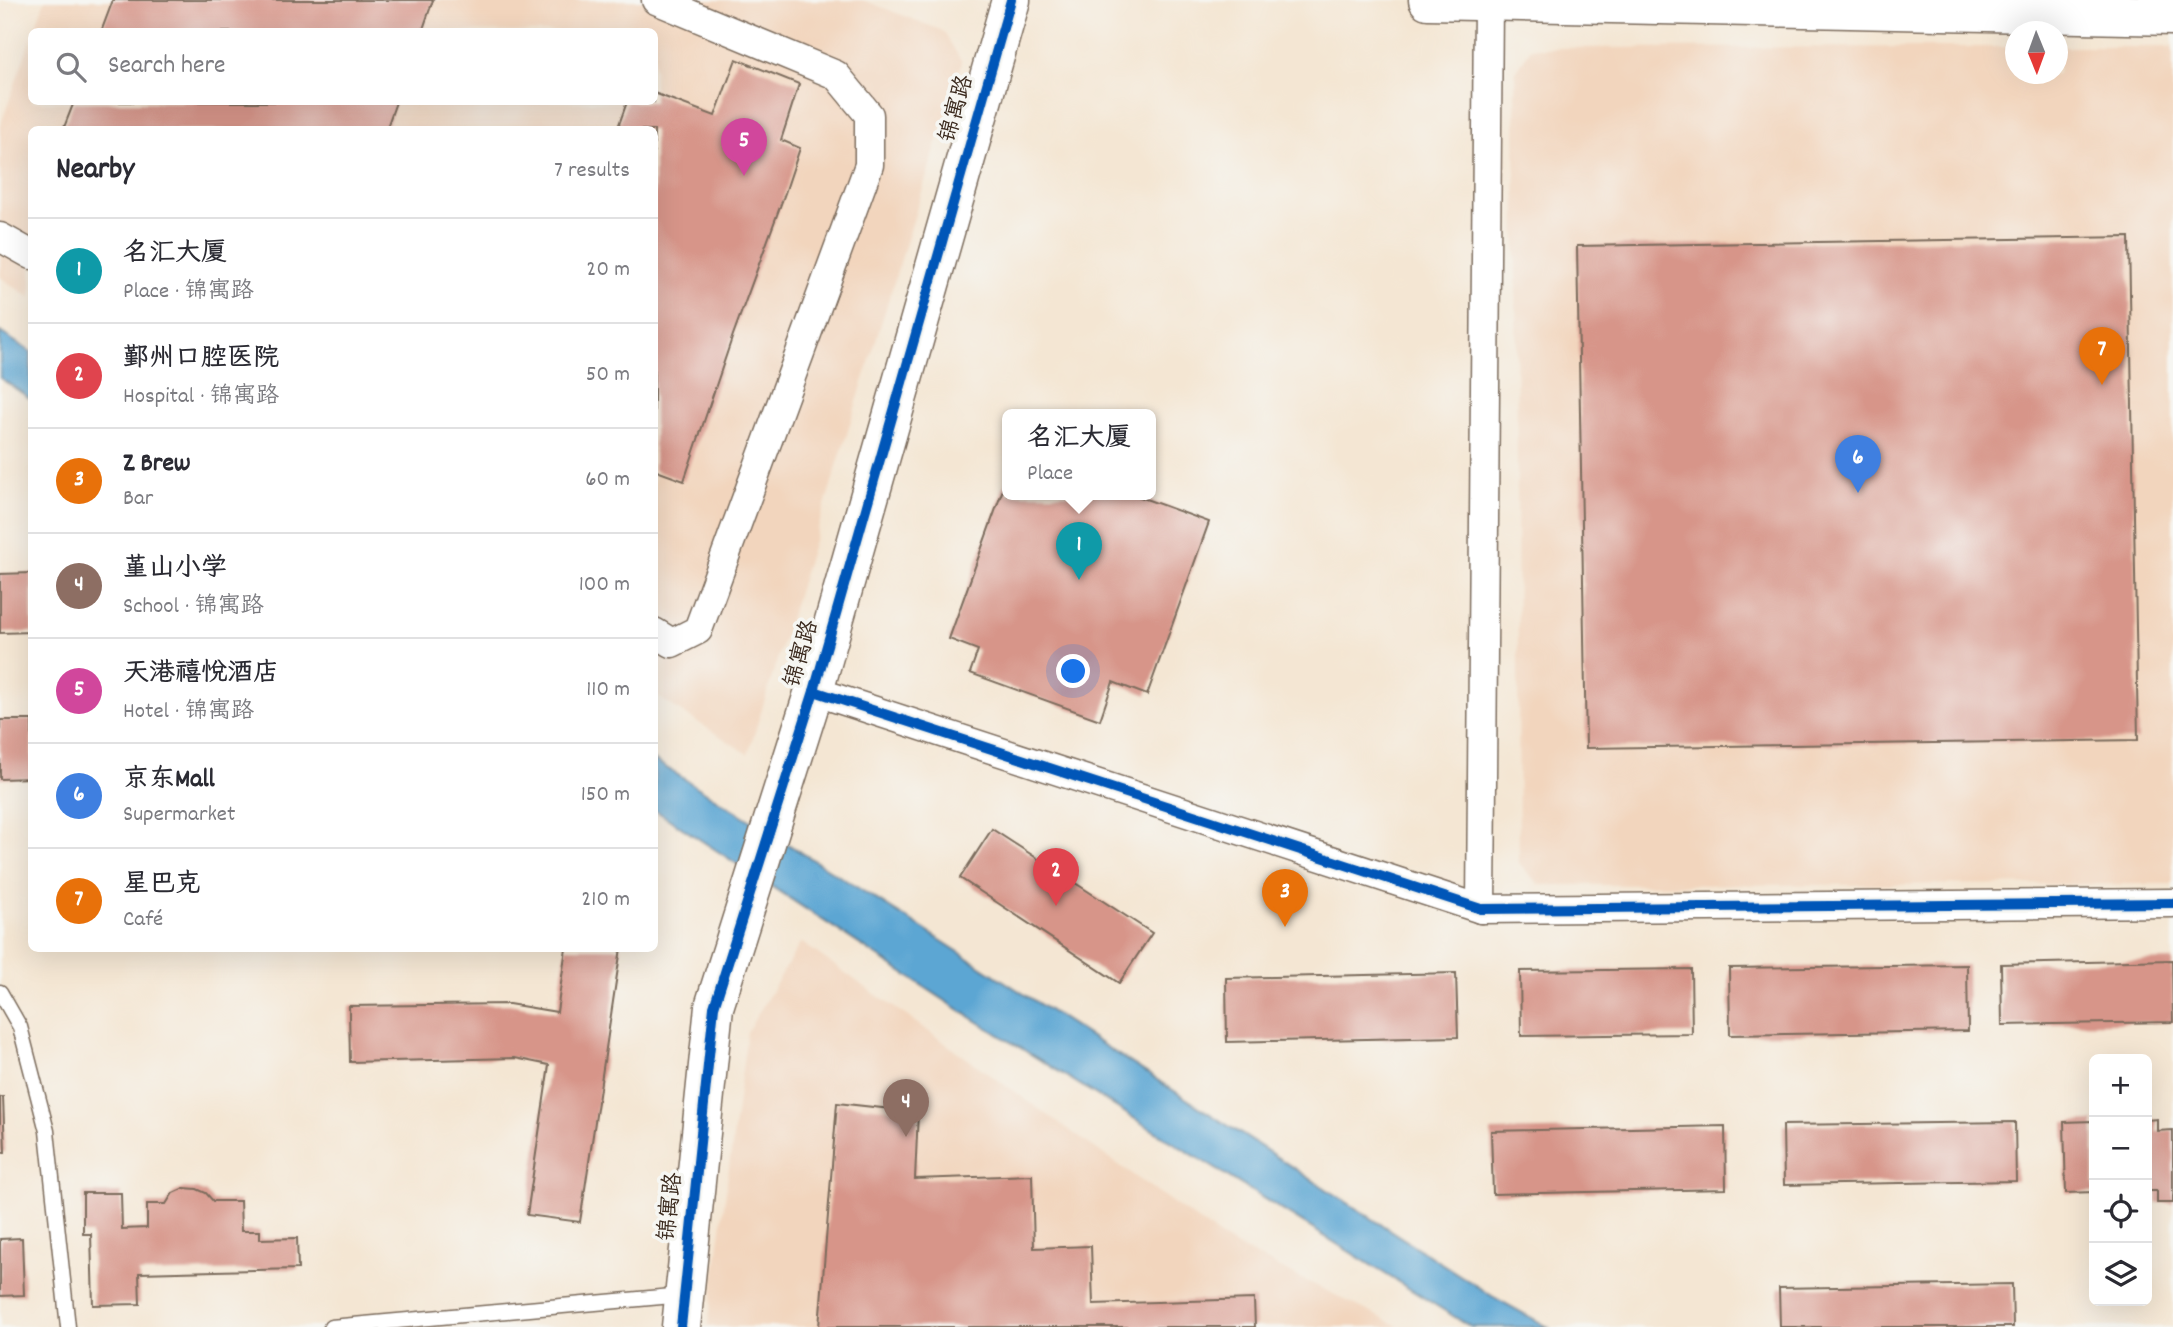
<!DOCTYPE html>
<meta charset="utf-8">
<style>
:root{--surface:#fff;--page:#f2f2f3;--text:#2b2b33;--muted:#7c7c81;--line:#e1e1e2;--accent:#0f766e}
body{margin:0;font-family:Dekko,"LXGW WenKai TC",sans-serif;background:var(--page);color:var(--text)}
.controls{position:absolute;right:21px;bottom:21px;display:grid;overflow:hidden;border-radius:10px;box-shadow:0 7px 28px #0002}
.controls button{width:63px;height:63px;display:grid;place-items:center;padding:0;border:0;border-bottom:2px solid var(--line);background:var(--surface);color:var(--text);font:35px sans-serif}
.compass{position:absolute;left:2005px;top:21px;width:63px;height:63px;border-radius:50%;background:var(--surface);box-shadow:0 7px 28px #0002;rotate:179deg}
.you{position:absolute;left:1074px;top:672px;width:24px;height:24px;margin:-18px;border:5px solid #fff;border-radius:50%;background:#1a73e8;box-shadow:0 0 0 10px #1a73e833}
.badge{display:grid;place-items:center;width:46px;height:46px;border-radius:50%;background:var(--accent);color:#fff;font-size:23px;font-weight:700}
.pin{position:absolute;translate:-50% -58px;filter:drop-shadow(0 2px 4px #0008)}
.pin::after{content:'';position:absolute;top:37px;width:24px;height:21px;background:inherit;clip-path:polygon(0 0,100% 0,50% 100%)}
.popup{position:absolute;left:1002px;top:409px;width:154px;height:91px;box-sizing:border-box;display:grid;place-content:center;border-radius:10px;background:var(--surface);filter:drop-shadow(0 2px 5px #0005);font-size:23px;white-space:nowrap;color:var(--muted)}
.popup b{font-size:26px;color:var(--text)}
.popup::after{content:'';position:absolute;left:50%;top:100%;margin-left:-14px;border:14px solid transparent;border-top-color:var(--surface)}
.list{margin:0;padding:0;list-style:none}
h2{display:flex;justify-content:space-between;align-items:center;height:91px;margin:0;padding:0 28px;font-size:30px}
h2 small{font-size:23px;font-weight:400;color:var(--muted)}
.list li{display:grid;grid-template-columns:46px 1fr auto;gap:21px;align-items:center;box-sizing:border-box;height:105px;padding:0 28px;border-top:2px solid var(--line)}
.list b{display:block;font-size:26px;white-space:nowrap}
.list p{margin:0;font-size:23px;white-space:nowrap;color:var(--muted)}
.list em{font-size:23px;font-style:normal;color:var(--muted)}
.icon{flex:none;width:38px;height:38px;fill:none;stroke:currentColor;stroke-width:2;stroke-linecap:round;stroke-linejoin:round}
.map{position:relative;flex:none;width:2173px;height:1327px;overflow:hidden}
.search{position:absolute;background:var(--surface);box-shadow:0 7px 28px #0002;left:28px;top:28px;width:630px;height:77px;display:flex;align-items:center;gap:18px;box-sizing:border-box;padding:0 24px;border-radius:10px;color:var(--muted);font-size:26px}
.panel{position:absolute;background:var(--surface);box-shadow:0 7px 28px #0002;left:28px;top:126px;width:630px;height:826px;border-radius:10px}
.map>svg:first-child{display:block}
.built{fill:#f2d5bd}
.water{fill:#5ba6d3;stroke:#4b6878;stroke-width:2}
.building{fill:#d79589}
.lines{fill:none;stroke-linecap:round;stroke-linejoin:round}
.lane-casing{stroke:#7c6c5d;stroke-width:17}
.street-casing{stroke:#7c6c5d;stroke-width:31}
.secondary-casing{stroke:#7c6c5d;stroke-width:41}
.lane{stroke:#fff;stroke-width:14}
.street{stroke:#fff;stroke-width:28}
.secondary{stroke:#fff;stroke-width:38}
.cycleway-casing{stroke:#f6f6f2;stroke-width:15}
.cycleway{stroke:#0057b8;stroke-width:10}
.labels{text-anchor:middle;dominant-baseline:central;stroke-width:7;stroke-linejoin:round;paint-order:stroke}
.street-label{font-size:23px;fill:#3b2a1e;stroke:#f6f6f2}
</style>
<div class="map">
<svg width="2173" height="1327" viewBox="0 0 2173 1327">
<rect width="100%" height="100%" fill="#f6f6f2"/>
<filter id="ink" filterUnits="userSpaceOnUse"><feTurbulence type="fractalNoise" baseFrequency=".0143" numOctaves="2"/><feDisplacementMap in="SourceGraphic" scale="14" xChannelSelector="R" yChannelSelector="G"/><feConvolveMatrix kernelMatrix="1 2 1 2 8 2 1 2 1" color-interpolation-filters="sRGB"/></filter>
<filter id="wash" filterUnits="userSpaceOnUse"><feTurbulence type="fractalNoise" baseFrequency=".00686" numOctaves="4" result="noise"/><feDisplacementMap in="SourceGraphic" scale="28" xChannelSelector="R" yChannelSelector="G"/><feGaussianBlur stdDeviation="1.57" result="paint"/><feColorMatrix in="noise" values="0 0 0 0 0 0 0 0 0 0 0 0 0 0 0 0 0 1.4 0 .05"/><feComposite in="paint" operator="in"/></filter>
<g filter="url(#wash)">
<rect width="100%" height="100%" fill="#f4e6d3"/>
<g class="built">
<polygon points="45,0 863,0 943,31 962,62 748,754 655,695 654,130 32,130 31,298 0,277 0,127 31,38 32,102 654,102 654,32 34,31"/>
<polygon points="2015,47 2016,74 2058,74 2058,47 2173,47 2173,884 1540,885 1519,864 1515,73 1531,48"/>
<polygon points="801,942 1230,1243 1400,1327 708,1327 747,1032"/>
</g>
<g class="water">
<polygon points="0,332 31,352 31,399 0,378"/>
<polygon points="654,760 917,925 1492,1296 1548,1327 1471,1327 964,1013 655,810"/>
</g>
<g id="blocks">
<g class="building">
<polygon points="113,0 433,0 422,32 101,32"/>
<polygon points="736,59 799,84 781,140 800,148 785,193 733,335 684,481 654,470 654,130 617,130 627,102 654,102 654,93 715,116"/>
<polygon points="74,102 396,102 386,130 63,130"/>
<polygon points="2129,237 2138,740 1586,748 1577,246"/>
<polygon points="1007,478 1007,494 1132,494 1209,522 1147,695 1113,682 1100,720 970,673 978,650 949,639"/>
<polygon points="32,573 32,632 0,633 0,574"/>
<polygon points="0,720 32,720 32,778 0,779"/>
<polygon points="992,829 1152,933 1119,983 960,878"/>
<polygon points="566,948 621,948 580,1222 527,1215 549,1065 515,1058 350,1062 349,1006 509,1004 557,1012"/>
<polygon points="2172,960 2173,1022 2002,1025 2001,964"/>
<polygon points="1967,965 1968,1031 1730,1035 1729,968"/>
<polygon points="1691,969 1692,1034 1521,1036 1520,971"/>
<polygon points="1456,973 1458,1037 1227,1042 1226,978"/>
<polygon points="0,1097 3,1097 5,1152 0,1152"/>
<polygon points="837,1103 918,1112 915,1179 1032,1175 1034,1248 1091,1246 1093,1304 1254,1299 1255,1327 819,1327"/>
<polygon points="2157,1119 2157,1131 2173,1130 2173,1203 2157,1203 2157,1191 2147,1191 2147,1120"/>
<polygon points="2094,1121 2094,1192 2066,1193 2064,1122"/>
<polygon points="2015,1122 2016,1181 1784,1185 1783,1125"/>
<polygon points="1725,1126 1726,1189 1493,1194 1491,1131"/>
<polygon points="184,1188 197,1189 206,1193 213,1201 240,1201 241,1231 260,1231 260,1239 297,1238 298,1269 139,1273 140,1304 93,1305 91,1234 83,1234 83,1193 121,1193 122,1229 147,1228 147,1204 166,1204 173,1193"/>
<polygon points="22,1238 24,1295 0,1296 0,1239"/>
<polygon points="2012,1284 2013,1327 1780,1327 1779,1288"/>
</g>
</g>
</g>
<g filter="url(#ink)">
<use href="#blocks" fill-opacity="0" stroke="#7c6c5d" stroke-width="2"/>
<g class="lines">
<defs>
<g id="lane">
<polyline points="0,992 20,1027 47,1131 68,1327"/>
<polyline points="331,1327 683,1295"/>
</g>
<g id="street">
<polyline points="0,237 32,255"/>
<polyline points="654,632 672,643 698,630 869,165 869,115 836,75 656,0"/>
<polyline points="814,691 1481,909 2173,903"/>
<polyline points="1481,909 1488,1"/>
</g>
<g id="secondary">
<polyline points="1428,0 2173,16"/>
<polyline points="681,1327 714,1007 814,691 1011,0"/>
</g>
</defs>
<use href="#lane" class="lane-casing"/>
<use href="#street" class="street-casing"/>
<use href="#secondary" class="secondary-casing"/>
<use href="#lane" class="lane"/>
<use href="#street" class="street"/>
<use href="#secondary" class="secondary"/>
<defs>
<g id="cycleway">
<polyline points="814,691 1481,909 2173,903"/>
<polyline points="681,1327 714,1007 814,691 1011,0"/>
</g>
</defs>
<use href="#cycleway" class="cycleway-casing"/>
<use href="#cycleway" class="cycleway"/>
</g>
</g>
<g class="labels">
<g class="street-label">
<text transform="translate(958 109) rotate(-74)">锦寓路</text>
<text transform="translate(803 654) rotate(-74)">锦寓路</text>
<text transform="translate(672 1207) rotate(-84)">锦寓路</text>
</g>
</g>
</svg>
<div class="controls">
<button>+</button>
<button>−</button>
<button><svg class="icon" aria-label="locate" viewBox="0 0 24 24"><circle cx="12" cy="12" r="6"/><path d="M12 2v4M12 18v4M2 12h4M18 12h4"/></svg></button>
<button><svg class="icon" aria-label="layers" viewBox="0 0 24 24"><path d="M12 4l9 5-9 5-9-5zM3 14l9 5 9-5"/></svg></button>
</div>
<svg class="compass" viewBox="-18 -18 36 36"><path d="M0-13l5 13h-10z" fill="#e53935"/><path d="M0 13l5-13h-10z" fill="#7c7c81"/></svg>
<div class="you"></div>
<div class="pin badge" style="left:1079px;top:580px;background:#0f9aa8">1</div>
<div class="popup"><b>名汇大厦</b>Place</div>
<div class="pin badge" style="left:1056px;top:906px;background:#e0444e">2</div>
<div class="pin badge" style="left:1285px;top:927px;background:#e8710a">3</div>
<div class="pin badge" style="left:906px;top:1137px;background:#8d6e63">4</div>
<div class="pin badge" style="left:744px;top:176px;background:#d1479c">5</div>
<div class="pin badge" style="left:1858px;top:493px;background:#3f7fe0">6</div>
<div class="pin badge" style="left:2102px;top:385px;background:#e8710a">7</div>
<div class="search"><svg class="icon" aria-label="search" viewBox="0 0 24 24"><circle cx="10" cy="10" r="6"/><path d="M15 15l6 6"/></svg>Search here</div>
<section class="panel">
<h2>Nearby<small>7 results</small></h2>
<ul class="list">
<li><span class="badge" style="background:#0f9aa8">1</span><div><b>名汇大厦</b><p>Place · 锦寓路</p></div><em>20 m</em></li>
<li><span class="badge" style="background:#e0444e">2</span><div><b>鄞州口腔医院</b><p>Hospital · 锦寓路</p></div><em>50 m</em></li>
<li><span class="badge" style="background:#e8710a">3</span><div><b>Z Brew</b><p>Bar</p></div><em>60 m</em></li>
<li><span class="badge" style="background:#8d6e63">4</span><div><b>堇山小学</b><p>School · 锦寓路</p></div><em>100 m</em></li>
<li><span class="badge" style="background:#d1479c">5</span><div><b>天港禧悦酒店</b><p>Hotel · 锦寓路</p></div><em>110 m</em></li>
<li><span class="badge" style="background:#3f7fe0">6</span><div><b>京东Mall</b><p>Supermarket</p></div><em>150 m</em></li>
<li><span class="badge" style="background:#e8710a">7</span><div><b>星巴克</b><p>Café</p></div><em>210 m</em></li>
</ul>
</section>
</div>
